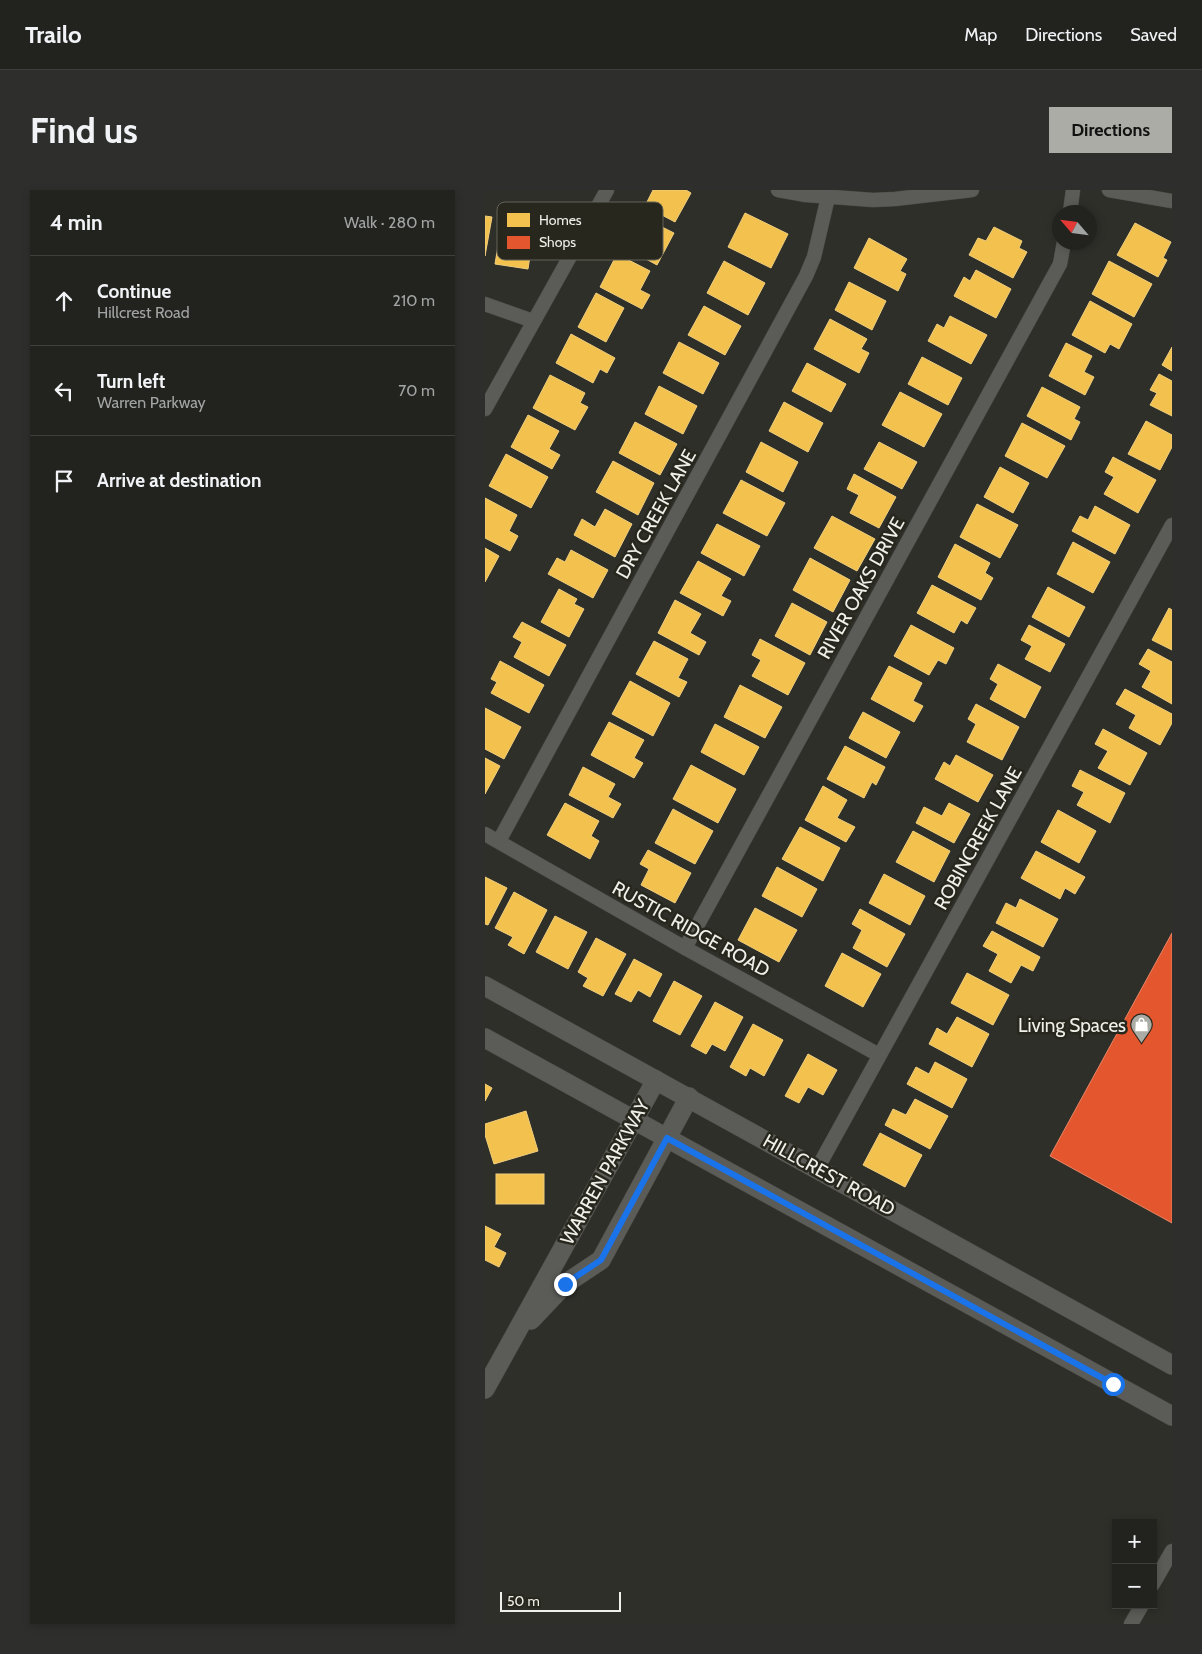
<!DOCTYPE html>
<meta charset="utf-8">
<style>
:root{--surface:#22231f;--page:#2e2f2c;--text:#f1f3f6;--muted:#a2a4a4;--line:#3f403d;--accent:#acaca6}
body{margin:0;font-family:Cabin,sans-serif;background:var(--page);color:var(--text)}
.controls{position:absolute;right:15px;bottom:15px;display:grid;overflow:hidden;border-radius:0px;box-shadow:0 2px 8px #0003}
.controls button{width:45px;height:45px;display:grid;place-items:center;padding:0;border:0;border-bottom:1px solid var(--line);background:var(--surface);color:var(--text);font:25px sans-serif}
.compass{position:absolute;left:567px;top:15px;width:45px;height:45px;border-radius:50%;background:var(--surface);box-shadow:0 2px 8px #0003;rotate:298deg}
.scale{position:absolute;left:15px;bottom:12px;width:121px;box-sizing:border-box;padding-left:5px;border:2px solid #f0f0ea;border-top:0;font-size:14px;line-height:18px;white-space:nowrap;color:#f0f0ea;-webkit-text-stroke:4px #27271d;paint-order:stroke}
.stop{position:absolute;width:15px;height:15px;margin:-11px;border:4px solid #1a73e8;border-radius:50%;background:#fff}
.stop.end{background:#1a73e8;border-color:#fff;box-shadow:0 1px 5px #0008}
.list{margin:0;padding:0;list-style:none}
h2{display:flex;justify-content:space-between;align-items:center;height:65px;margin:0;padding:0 20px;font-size:21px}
h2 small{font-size:16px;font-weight:400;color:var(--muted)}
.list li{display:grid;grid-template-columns:32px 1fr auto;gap:15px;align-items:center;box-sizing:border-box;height:90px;padding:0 20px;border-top:1px solid var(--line)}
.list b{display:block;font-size:19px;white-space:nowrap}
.list p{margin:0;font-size:16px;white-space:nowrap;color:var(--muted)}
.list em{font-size:16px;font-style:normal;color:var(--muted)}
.icon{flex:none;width:28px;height:28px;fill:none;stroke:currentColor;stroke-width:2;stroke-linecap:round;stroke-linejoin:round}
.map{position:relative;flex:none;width:687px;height:1434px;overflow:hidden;border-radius:0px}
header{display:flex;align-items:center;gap:30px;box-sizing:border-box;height:70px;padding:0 25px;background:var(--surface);border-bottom:1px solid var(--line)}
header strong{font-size:24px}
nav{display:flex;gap:28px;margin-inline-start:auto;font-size:18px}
.intro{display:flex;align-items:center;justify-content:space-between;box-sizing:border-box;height:120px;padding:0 30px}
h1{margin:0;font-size:35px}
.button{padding:12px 22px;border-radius:0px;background:var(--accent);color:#111;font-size:18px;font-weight:700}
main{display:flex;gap:30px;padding:0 30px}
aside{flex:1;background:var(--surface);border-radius:0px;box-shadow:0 2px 8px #0003}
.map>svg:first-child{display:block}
.homes{fill:#f2c14e;stroke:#f1cf7d}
.shops{fill:#e4572e;stroke:#e88566}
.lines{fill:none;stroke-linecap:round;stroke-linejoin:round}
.street-casing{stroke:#4a4a46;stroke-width:15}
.secondary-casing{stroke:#4a4a46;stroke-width:20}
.street{stroke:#5b5c58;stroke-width:14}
.secondary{stroke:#5b5c58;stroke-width:19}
.route{stroke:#1a73e8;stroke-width:6}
.labels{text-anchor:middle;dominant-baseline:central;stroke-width:5;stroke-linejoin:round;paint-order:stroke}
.street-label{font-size:19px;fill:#f0f0ea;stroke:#27271d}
.poi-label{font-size:19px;fill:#f0f0ea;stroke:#27271d;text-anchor:end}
.key{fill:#27271d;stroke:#63635a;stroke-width:1}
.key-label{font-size:14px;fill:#f0f0ea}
</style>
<header>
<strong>Trailo</strong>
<nav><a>Map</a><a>Directions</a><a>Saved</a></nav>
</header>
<div class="intro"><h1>Find us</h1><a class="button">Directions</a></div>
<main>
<aside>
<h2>4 min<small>Walk · 280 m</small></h2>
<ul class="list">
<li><svg class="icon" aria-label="ahead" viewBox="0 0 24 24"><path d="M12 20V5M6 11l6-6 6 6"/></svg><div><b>Continue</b><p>Hillcrest Road</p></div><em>210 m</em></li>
<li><svg class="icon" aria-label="left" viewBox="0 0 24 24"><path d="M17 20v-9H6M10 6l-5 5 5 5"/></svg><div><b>Turn left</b><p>Warren Parkway</p></div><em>70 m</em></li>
<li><svg class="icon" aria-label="arrive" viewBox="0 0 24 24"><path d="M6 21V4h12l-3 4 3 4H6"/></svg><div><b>Arrive at destination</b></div></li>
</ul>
</aside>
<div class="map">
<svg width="687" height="1434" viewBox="0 0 687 1434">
<rect width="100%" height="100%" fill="#2e2f29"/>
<g class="homes">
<polygon points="168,0 201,0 206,3 190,32 160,16"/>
<polygon points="260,23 303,44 286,78 243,57"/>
<polygon points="153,25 189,43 172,75 137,56"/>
<polygon points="0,26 7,27 0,66"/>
<polygon points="18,26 40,30 39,38 49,40 43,79 10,74"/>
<polygon points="650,33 686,52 678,68 682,70 673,87 632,65"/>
<polygon points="509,37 537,51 534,58 542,62 528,88 484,65 493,48 501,51"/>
<polygon points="384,48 422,69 415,81 421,84 413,101 369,78"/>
<polygon points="132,64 165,81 155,100 165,105 157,119 115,97"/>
<polygon points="239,71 280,93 263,125 222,103"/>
<polygon points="624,71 667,94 649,127 607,104"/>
<polygon points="491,80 526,99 511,128 469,106 479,87 485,91"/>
<polygon points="364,92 401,111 387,140 350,120"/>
<polygon points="111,103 139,118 121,152 93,137"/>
<polygon points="605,111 647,134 634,159 625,154 620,163 587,145"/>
<polygon points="219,116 256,136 240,165 203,145"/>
<polygon points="465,126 502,145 486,174 443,151 452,134 459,138"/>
<polygon points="345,129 382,149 376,159 384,163 374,183 329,159"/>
<polygon points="86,144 130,168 122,183 115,179 108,193 71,173"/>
<polygon points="194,152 234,173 218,204 178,183"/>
<polygon points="581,153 607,166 599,182 609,187 600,205 564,186"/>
<polygon points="687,157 687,181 677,175"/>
<polygon points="437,167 477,188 463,215 423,194"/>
<polygon points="322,173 361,194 346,222 307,201"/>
<polygon points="674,184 687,191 687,226 665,215 672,203 665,200"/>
<polygon points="65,185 100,203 95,213 103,217 90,240 48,218"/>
<polygon points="174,196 212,216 198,244 160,224"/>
<polygon points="557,197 595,217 589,229 595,232 586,250 542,226"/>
<polygon points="415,202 457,224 439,257 397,235"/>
<polygon points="299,212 338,233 323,262 284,241"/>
<polygon points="43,225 74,241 64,259 75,265 67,279 26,257"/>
<polygon points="661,231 687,245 687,257 675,280 643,264"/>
<polygon points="150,232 192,254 175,285 134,263"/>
<polygon points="537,233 580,256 562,288 520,266"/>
<polygon points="276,252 313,272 298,302 261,282"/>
<polygon points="394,252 432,272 417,299 379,279"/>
<polygon points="21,264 63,287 46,318 4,296"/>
<polygon points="628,267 671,290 653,323 619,304 629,287 620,282"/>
<polygon points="128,271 169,293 153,325 111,302"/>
<polygon points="515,277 544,293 528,323 499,307"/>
<polygon points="369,284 411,307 394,338 365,323 374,305 362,299"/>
<polygon points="256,290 300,313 282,346 238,323"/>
<polygon points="0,308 32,325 24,341 33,346 25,361 0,348"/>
<polygon points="492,314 533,335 515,368 475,347"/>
<polygon points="610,316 645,335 630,364 587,341 595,326 603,330"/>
<polygon points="120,319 147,334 130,367 89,345 97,329 110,337"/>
<polygon points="347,326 390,349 372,381 329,358"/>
<polygon points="232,334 275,356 259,386 216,363"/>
<polygon points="588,352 625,372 608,403 572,384"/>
<polygon points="470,354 505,373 500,383 508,388 496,410 453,387"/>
<polygon points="0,358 14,366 0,392"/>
<polygon points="86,360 123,380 108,408 63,384 72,368 80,372"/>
<polygon points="325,368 365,390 348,422 308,400"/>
<polygon points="213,371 246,389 236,406 246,411 238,426 195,403"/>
<polygon points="447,395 491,418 482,434 476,430 469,443 432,423"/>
<polygon points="563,397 600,417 584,447 547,427"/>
<polygon points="74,399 92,409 89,414 99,419 84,447 56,432"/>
<polygon points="190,410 216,424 205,443 221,452 214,465 173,443"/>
<polygon points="307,413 342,432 325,465 290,446"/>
<polygon points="684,418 687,420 687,460 667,450"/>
<polygon points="37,432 81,455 64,486 29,467 37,452 28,447"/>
<polygon points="426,435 469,458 461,474 453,470 444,485 409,466"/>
<polygon points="544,435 580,454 565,482 540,469 547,456 536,450"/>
<polygon points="275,449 320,473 303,505 267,486 276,470 267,465"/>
<polygon points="169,451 203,469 193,488 202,492 194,507 151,484"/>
<polygon points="663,459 687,472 687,514 657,497 666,481 654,474"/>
<polygon points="15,471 59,495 44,523 6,503 12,492 6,489"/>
<polygon points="513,474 556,497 540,528 505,509 513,494 505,489"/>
<polygon points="404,476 437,493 428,511 438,516 429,532 386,509"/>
<polygon points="145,491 185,513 168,546 127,524"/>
<polygon points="255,495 297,517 280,548 239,527"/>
<polygon points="640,499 687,524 687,533 675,555 644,538 651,525 631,514"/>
<polygon points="491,514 534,537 517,570 482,552 491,534 483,529"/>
<polygon points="0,518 36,537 19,569 0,559"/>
<polygon points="378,522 415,542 401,568 364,548"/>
<polygon points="124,532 159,550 149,568 158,573 149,588 106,565"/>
<polygon points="230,534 274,557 259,585 216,562"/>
<polygon points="618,539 662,563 645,595 613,578 623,561 610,554"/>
<polygon points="360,556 400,577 391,595 387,592 379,608 342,589"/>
<polygon points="471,565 508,585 493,612 450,589 459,572 465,576"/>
<polygon points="0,568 15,576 0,604"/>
<polygon points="206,575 251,599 233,633 188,609"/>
<polygon points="98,577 130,594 123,607 136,614 128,628 84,605"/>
<polygon points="595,580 640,603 625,633 592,615 599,602 587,596"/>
<polygon points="338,596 362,610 352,628 370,637 361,652 320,630"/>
<polygon points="80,613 114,631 106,646 114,651 105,669 62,645"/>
<polygon points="464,613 485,624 469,653 431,633 439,617 457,626"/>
<polygon points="188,619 228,641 210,674 170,653"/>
<polygon points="573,620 611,641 594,673 556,652"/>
<polygon points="315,637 355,658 338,691 297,669"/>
<polygon points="428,641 465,661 449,692 411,672"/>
<polygon points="163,660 206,683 190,713 156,695 164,679 155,674"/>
<polygon points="551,661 600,687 590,704 580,698 575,709 536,688"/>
<polygon points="292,677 332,699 317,727 277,706"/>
<polygon points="399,684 440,706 425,735 384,713"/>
<polygon points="0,687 22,698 3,735 0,734"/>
<polygon points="29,702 62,720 39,764 23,755 28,747 10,738"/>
<polygon points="535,709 573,729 558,757 511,733 521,713 531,718"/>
<polygon points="270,718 312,740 294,772 253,750"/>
<polygon points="375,719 420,744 402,777 368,758 377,740 367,734"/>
<polygon points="70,726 102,742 83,779 51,762"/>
<polygon points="507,741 555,767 548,781 536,775 526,793 504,781 513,764 498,756"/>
<polygon points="111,748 141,764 118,806 98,796 103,788 93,782"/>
<polygon points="357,763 396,784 378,817 340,796"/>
<polygon points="149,769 177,784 165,807 153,800 146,812 130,804"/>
<polygon points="482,783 524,805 508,835 466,813"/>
<polygon points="189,791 217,806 195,845 168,831"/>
<polygon points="230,812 258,827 240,861 227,854 221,864 206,856"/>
<polygon points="472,827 504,844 487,877 444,854 452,838 462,844"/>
<polygon points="268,834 298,850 279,886 265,878 261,886 245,877"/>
<polygon points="323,864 352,880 338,905 323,897 314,913 300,906"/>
<polygon points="450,872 482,889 467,918 422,894 431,877 444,884"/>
<polygon points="0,894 7,898 0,911"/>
<polygon points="430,909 463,926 445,959 400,935 408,919 421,925"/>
<polygon points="41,921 53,961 9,974 0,945 0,934"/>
<polygon points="395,943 437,965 420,997 378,975"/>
<rect x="11" y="984" width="48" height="30"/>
<polygon points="0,1036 16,1044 9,1057 21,1063 14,1077 0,1070"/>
</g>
<polygon class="shops" points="687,743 687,1033 565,966"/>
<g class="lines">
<defs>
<g id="street">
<polyline points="293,0 321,5 388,10 410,9 487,0"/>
<polyline points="624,0 687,11"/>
<polyline points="585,22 588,0"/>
<polyline points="0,114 48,131"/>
<polyline points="0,219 122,0"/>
<polyline points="0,644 200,758 394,865"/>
<polyline points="14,651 321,86 329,67 343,7"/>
<polyline points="200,758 564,94 575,74 579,52"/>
<polyline points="332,979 687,335"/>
<polyline points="668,1394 687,1361"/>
<polyline points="646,1434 657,1415"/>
</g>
<g id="secondary">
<polyline points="0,796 687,1175"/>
<polyline points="0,848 687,1226"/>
<polyline points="46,1130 80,1094 116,1070 204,907"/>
<polyline points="0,1199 171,890"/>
</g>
</defs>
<use href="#street" class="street-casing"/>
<use href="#secondary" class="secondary-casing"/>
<use href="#street" class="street"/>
<use href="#secondary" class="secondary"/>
</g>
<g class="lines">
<polyline class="route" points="80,1094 116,1070 182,948 628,1194"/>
</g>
<defs>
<symbol id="shop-pin" viewBox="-11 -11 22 30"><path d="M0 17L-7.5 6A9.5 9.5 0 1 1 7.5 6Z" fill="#acaca6" stroke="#27271d"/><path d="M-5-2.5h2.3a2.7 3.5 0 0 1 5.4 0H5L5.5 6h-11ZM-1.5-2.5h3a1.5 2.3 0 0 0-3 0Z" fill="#fff"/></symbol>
</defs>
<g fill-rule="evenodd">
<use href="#shop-pin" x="644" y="822" width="25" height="34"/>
</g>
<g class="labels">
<g class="street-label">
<text transform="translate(171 324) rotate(-61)">DRY CREEK LANE</text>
<text transform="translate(376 398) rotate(-61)">RIVER OAKS DRIVE</text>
<text transform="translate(493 648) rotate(-61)">ROBINCREEK LANE</text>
<text transform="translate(206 739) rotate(29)">RUSTIC RIDGE ROAD</text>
<text transform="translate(120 982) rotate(-61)">WARREN PARKWAY</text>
<text transform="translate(344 985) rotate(29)">HILLCREST ROAD</text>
</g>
<g class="poi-label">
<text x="641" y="835">Living Spaces</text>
</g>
</g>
<rect x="12" y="12" width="166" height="58" rx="8" class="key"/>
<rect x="22" y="23" width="23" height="14" fill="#f2c14e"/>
<rect x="22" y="46" width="23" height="13" fill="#e4572e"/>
<g class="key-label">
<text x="54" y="35">Homes</text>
<text x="54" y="57">Shops</text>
</g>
</svg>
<div class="controls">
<button>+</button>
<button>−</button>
</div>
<svg class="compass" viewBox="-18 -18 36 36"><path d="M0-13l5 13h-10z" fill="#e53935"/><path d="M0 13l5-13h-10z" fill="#a2a4a4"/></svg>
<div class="scale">50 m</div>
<div class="stop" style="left:628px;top:1194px"></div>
<div class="stop end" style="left:80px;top:1094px"></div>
</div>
</main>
